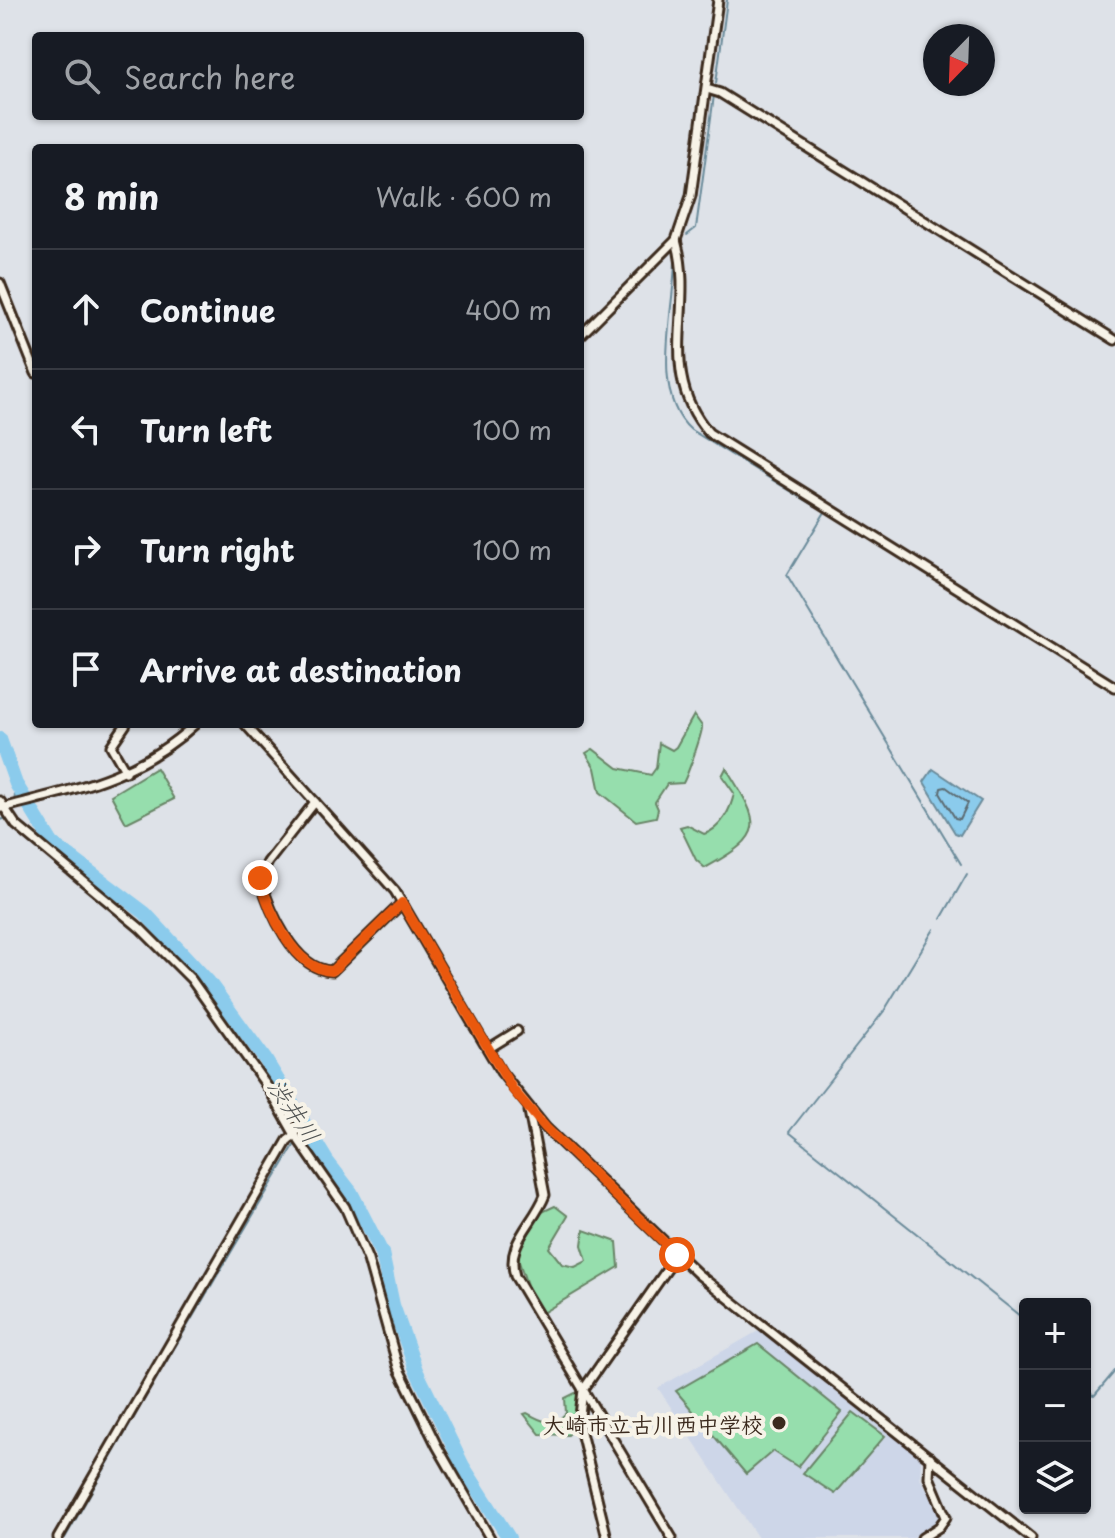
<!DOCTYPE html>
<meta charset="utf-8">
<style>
:root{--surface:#171b24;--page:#242831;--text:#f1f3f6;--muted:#9ea1a6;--line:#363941}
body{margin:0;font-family:"Playpen Sans","Klee One",sans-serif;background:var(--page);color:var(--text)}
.controls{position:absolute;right:24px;bottom:24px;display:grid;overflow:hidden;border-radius:8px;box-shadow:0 2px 6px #0004}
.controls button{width:72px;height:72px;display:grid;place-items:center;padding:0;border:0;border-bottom:2px solid var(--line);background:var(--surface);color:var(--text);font:40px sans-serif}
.compass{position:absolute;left:923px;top:24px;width:72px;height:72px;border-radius:50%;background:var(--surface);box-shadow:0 2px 6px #0004;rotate:203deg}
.stop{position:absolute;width:24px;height:24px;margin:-18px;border:6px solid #ea580c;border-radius:50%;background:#fff}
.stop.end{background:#ea580c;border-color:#fff;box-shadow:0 2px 8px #0008}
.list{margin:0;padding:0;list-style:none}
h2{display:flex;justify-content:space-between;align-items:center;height:104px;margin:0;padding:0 32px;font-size:34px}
h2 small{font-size:26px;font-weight:400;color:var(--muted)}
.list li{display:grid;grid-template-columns:52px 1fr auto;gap:24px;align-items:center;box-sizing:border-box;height:120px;padding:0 32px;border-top:2px solid var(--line)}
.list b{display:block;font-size:30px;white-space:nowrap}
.list em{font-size:26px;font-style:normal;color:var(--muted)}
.icon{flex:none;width:44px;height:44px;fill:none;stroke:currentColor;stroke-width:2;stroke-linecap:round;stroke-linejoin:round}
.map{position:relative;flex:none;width:1115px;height:1538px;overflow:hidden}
.search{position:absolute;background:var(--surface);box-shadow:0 2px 6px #0004;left:32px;top:32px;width:552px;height:88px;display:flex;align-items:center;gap:20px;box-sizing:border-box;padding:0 28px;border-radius:8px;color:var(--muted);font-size:30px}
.panel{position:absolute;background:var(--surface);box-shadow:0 2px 6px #0004;left:32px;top:144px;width:552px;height:584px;border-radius:8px}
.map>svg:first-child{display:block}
.built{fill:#cdd6e8}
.green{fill:#96dead;stroke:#688466;stroke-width:2}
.water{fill:#8bcbec;stroke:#6b8b9a;stroke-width:2}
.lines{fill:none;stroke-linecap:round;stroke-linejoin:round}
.shore{stroke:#5b6a70;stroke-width:2}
.stream{stroke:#6b8b9a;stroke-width:2}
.river{stroke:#8bcbec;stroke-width:14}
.minor-casing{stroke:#3b2a1e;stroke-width:13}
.minor{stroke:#f7f3e8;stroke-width:7}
.route{stroke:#ea580c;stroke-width:10}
.poi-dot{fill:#3b2a1e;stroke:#f7f3e8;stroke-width:3}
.labels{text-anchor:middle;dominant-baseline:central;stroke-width:8;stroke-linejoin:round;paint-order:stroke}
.poi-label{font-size:22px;font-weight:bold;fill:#3b2a1e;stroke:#f7f3e8;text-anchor:end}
.water-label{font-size:24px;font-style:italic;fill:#4f5252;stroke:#f7f3e8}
</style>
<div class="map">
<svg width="1115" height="1538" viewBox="0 0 1115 1538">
<rect width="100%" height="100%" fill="#dee2e8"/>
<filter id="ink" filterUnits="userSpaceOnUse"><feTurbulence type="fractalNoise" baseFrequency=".0125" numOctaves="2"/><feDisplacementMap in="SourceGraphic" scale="16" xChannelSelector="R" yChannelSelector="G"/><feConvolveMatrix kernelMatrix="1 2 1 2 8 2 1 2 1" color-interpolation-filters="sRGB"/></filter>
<g filter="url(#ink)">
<polygon class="built" points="760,1330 921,1458 920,1478 941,1513 936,1523 912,1538 758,1538 658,1388"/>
<g class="green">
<path d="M 694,715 C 695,716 701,725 702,726 C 703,732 687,776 683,783 L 667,784 L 655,802 L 658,809 L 656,817 L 636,821 L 600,792 L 595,768 L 586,753 L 593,749 L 618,768 L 651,775 L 656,768 L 659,743 L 672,750 L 676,747 Z"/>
<polygon points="156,768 174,799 126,823 111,795"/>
<path d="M 726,768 C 761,824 768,834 705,868 L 696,860 L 680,827 L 687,825 L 704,834 C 721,829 731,809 734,793 L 722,776 Z"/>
<polygon points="555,1206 568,1216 549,1248 562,1264 575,1267 587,1261 582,1245 584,1230 617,1242 619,1267 542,1313 528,1288 516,1253 542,1212"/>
<polygon points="758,1344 842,1412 798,1467 773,1451 746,1474 676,1391"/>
<path d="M 575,1393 L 579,1395 L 577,1426 L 568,1435 L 540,1434 L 524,1414 L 527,1413 C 541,1421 553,1428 566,1413 L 565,1398 Z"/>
<polygon points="853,1412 885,1436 835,1494 803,1473"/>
</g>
<polygon class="water" points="933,769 981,801 960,835 955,833 924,782"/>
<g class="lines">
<polygon class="shore" points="946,787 968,803 960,819 955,818 940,793 941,788"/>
<g class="stream">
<polyline points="716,83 727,0"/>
<polyline points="687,235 696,228 714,95"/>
<path d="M 675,256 C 676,305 648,392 691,430 L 815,506"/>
<polyline points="825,512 787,575 961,864"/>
<polyline points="13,814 16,784"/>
<polyline points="0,820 4,819"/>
<polyline points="941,919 967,874"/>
<polyline points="934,929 884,1011 789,1132 1025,1320"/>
<polyline points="302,1138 310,1133"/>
<polyline points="156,1379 295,1144"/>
<polyline points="1085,1385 1094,1396 1115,1371"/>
<polyline points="65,1538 152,1386"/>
</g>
<polyline class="river" points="0,739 16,784 52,843 145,913 208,981 265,1059 327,1161 351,1192 382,1253 393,1305 416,1370 463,1466 509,1538"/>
<defs>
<g id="minor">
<polyline points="707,89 720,93 1115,340"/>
<path d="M 676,240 C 696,308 655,371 709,433 L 1115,687"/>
<polyline points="0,283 36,373"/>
<polyline points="580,336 676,240 691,196 718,0"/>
<polyline points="245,724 395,891 501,1072 546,1128 698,1274 1031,1538"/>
<polyline points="126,772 111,746 126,724"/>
<polyline points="0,801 16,825 140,928 191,979 269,1089 295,1135 288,1140 58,1538"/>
<path d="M 315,802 L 268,862 L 260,878 C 269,910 294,970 332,971 L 402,903"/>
<path d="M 2,808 C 74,789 139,777 195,724"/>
<polyline points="488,1049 517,1031"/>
<path d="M 529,1111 L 545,1195 C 534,1224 505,1243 515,1276 L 672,1538"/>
<polyline points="295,1135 345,1207 368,1260 398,1367 437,1446 490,1538"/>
<polyline points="607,1538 579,1424 583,1390 677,1255"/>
<polyline points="922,1538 939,1527 946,1517 929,1477 930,1457"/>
</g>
</defs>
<use href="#minor" class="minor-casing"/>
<use href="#minor" class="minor"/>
</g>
</g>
<g class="lines" filter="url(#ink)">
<path class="route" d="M 260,878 C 268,910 294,970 332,971 L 402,903 L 513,1090 L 546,1128 L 677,1255"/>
</g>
<circle class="poi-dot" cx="779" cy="1423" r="8"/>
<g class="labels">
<g class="poi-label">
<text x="763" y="1423">大崎市立古川西中学校</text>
</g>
<g class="water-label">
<text transform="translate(295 1110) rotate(56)">渋井川</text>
</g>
</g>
</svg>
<div class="controls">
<button>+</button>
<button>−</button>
<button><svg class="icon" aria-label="layers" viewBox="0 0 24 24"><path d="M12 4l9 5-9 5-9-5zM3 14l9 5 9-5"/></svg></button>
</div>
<svg class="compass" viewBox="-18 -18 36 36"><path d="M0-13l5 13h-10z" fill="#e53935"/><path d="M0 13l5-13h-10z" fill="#9ea1a6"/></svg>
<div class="stop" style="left:677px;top:1255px"></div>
<div class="stop end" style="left:260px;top:878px"></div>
<div class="search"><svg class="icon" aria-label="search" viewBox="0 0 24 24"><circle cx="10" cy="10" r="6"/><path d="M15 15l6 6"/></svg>Search here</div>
<section class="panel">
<h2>8 min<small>Walk · 600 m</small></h2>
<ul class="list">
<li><svg class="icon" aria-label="ahead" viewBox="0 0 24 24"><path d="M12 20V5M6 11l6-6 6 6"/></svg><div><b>Continue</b></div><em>400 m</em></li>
<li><svg class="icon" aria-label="left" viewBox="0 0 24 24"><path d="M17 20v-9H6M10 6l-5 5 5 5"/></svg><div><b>Turn left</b></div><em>100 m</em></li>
<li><svg class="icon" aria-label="right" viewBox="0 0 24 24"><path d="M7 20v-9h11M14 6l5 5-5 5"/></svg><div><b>Turn right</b></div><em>100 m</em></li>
<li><svg class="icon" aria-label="arrive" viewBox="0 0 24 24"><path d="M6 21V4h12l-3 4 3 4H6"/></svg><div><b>Arrive at destination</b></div></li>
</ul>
</section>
</div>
